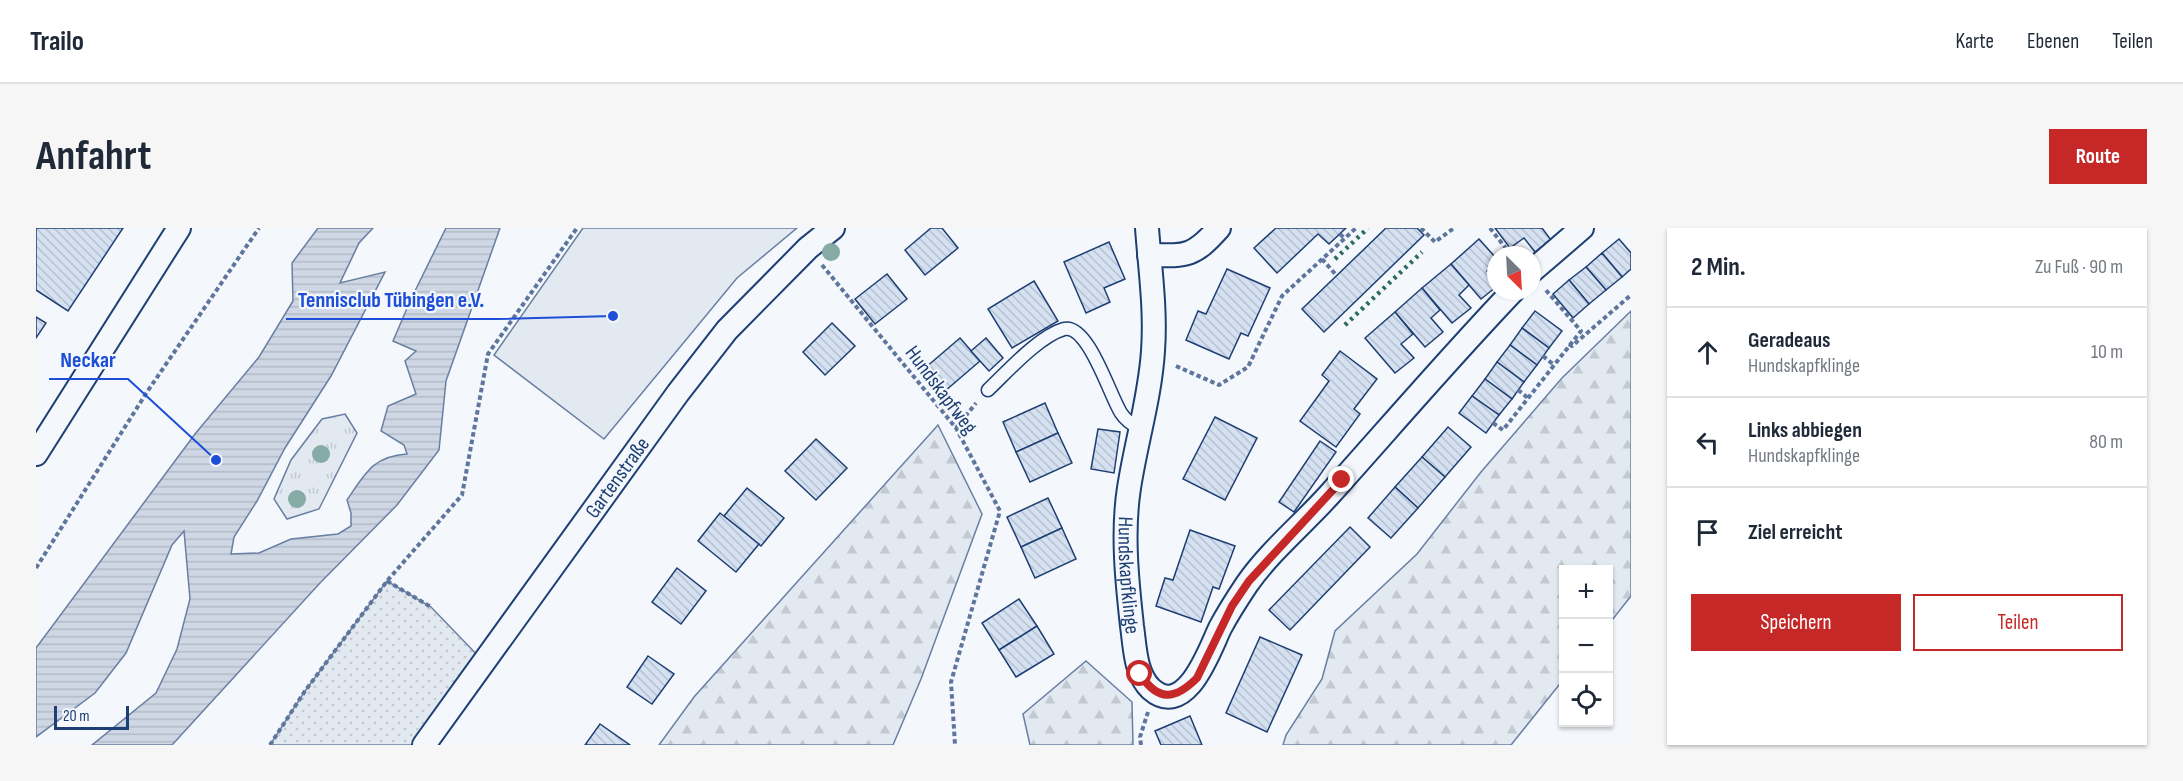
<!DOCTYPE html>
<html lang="de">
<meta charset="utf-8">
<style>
:root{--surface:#fff;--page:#f6f6f7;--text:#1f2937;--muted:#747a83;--line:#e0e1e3;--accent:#c62828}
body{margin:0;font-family:"Sofia Sans Condensed",sans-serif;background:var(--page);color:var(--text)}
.controls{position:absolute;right:18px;bottom:18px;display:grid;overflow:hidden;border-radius:0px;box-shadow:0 2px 4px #0004}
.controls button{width:54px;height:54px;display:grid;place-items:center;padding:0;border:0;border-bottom:2px solid var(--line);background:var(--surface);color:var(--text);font:30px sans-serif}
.compass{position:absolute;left:1451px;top:18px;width:54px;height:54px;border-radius:50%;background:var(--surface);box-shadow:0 2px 4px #0004;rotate:156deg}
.scale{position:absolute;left:18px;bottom:15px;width:75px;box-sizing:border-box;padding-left:6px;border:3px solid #1d3f73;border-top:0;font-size:16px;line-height:21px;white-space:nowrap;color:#1d3f73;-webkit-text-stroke:4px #f4f7fb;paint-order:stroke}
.stop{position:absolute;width:18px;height:18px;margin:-14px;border:4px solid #c62828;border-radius:50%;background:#fff}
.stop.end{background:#c62828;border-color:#fff;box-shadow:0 2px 6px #0008}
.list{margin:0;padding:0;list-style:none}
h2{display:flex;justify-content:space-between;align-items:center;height:78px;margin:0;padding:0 24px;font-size:26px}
h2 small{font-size:20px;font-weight:400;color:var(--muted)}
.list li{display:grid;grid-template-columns:39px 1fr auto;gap:18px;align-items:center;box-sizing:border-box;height:90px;padding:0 24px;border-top:2px solid var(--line)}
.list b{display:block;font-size:22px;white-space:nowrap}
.list p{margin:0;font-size:20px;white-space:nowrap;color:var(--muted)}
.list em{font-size:20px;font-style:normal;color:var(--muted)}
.actions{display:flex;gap:12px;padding:18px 24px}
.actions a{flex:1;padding:14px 0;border:2px solid var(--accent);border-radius:0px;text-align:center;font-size:21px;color:var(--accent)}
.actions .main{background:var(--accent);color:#fff}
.icon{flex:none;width:33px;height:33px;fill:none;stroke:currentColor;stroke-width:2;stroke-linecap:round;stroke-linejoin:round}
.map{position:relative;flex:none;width:1595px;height:517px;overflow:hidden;border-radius:0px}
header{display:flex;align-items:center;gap:36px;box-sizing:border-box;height:84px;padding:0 30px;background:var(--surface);border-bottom:2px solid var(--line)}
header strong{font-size:28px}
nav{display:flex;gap:33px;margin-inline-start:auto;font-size:21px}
.intro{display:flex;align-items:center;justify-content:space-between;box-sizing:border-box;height:144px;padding:0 36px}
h1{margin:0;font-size:42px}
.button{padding:15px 27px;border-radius:0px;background:var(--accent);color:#fff;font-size:21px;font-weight:700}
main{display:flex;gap:36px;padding:0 36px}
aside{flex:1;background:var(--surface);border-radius:0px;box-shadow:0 2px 4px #0004}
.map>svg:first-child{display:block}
.grass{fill:url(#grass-tufts);stroke:#687fa3;stroke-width:1.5}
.forest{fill:url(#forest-firs);stroke:#687fa3;stroke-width:1.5}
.park{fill:#e3e9f0;stroke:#687fa3;stroke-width:1.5}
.garden{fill:url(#garden-dots);stroke:#687fa3;stroke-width:1.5}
.water{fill:url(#water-rules);stroke:#687fa3;stroke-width:1.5}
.building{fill:url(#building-back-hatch);stroke:#1d3f73;stroke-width:1.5}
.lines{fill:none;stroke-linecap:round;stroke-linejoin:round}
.lane-casing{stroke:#1d3f73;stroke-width:15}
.street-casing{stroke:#1d3f73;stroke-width:26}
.path{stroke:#5e769c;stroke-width:4;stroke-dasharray:4.5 3;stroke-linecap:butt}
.lane{stroke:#f4f7fb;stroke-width:12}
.street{stroke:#f4f7fb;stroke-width:22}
.hedge{stroke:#2c6c60;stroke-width:4.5;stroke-dasharray:3 4.5;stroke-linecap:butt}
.tree{fill:#86aba6}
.route{stroke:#c62828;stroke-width:8}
.labels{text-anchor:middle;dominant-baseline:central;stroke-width:4.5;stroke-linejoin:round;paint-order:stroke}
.street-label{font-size:21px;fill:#1d3f73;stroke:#f4f7fb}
.leader{fill:none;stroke:#1d4ed8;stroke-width:2}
.callout-dot{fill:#1d4ed8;stroke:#f4f7fb;stroke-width:2}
.callout-label{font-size:22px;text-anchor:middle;font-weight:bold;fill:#1d4ed8;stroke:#f4f7fb;stroke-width:4.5;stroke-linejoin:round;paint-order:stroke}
</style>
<header>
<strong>Trailo</strong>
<nav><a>Karte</a><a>Ebenen</a><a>Teilen</a></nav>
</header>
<div class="intro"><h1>Anfahrt</h1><a class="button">Route</a></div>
<main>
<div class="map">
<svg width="1595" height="517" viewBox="0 0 1595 517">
<defs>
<pattern id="grass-tufts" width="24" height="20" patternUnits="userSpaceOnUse" patternTransform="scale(1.5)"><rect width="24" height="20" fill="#e3e9f0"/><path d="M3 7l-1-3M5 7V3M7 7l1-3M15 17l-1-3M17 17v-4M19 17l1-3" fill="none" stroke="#c2c9d1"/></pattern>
<pattern id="forest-firs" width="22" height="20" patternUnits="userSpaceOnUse" patternTransform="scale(1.5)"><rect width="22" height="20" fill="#e3e9f0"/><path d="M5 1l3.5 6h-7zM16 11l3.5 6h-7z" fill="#c2c9d1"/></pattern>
<pattern id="garden-dots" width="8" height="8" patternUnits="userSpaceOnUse" patternTransform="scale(1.5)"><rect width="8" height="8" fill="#e3e9f0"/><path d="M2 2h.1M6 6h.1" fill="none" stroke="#c2c9d1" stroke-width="1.8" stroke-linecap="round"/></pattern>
<pattern id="water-rules" width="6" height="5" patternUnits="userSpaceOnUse" patternTransform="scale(1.5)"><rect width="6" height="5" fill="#cfd7e4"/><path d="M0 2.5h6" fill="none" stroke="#b1bac7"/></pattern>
<pattern id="building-back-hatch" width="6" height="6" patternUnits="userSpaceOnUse" patternTransform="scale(1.5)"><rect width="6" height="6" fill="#d5e0f0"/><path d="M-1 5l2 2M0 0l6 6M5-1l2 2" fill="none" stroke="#b6c1d1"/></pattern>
</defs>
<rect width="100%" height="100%" fill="#f4f7fb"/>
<polygon class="grass" points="309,186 321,205 283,281 251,291 238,271 255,232 286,191"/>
<g class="forest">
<polygon points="1595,83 1595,368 1573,396 1572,341 1528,341 1527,452 1475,517 1247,517 1250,507 1286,451 1299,403 1381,326 1445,244 1526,150"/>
<polygon points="902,197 946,286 885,451 857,517 623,517 658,469"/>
<polygon points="1050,433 1096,474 1097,517 994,517 987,486"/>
</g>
<polygon class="park" points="547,0 761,0 701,50 568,211 458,127"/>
<polygon class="garden" points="351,353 395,379 448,434 388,517 234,517 269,463"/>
<path class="water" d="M 282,0 L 337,0 L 323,15 L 304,55 L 349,44 L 295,148 L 249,220 L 221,273 L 198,309 L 195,326 L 223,325 L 255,311 L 302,306 L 315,298 L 315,285 L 311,272 C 329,246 337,228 371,226 L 368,217 L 345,203 L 352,178 L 380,166 L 369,133 L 380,123 L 357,113 L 375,71 L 410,0 L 464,0 L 410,153 L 403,222 L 361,277 L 284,355 L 136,517 L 56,517 L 120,465 L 141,421 L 154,371 L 148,303 L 136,317 L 90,425 L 59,465 L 0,509 L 0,420 L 159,206 L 223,129 L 257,73 L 256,35 Z"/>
<g class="building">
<polygon points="0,0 87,0 32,83 0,62"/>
<polygon points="895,0 906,0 922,20 889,47 869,22"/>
<polygon points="1240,0 1310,0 1293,16 1282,6 1241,45 1218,20"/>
<polygon points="1350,0 1381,0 1388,7 1288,104 1266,81"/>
<polygon points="1459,0 1506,0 1515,12 1499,24 1488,10 1474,20"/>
<polygon points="1443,11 1460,30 1460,35 1451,43 1460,54 1460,59 1445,71 1415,36"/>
<polygon points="1583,11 1595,25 1595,41 1586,49 1566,25"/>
<polygon points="1073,14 1089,51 1068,60 1074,74 1050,85 1028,34"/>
<polygon points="1566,25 1586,49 1570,62 1550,39"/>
<polygon points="1415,36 1433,57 1423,67 1435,80 1416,95 1386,60"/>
<polygon points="1550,39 1570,62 1553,76 1533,52"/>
<polygon points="1191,41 1234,60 1212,108 1205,105 1193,131 1150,112 1162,83 1170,86"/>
<polygon points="851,46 871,71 839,96 819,71"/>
<polygon points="1533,52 1553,76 1537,90 1517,66"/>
<polygon points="998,53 1022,93 976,120 952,81"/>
<polygon points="1386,60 1404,82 1395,90 1407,104 1389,119 1359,84"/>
<polygon points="1499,83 1526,103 1513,120 1486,100"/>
<polygon points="1359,84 1377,106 1365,116 1378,130 1359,145 1329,110"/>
<polygon points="0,89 10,95 0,110"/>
<polygon points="796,95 819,118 789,147 767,124"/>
<polygon points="1486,100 1513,120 1501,137 1474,117"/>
<polygon points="924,110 944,133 909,163 889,140"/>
<polygon points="950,110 967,130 953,143 935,123"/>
<polygon points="1474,117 1501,137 1488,154 1461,134"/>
<polygon points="1304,123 1341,151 1318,181 1324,186 1300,219 1264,193 1293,153 1286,147"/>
<polygon points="1461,134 1488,154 1476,171 1449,151"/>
<polygon points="1449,151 1476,171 1463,187 1436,168"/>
<polygon points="1436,168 1463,187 1450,205 1423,185"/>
<polygon points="1009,175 1022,205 980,224 967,194"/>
<polygon points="1179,189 1221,210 1189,272 1147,251"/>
<polygon points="1412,199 1435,219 1409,249 1386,229"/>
<polygon points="1062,201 1084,204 1078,245 1055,241"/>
<polygon points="1022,205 1036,235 994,254 980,224"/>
<polygon points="780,211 811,240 780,272 749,243"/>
<polygon points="1284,213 1300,224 1258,284 1243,274"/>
<polygon points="1386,229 1409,249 1382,280 1359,259"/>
<polygon points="1359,259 1382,280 1355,310 1332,290"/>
<polygon points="711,260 748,290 725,318 688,288"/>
<polygon points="1012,270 1026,300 985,319 971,289"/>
<polygon points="684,285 723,316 700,344 662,313"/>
<polygon points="1314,299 1334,319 1254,402 1233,382"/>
<polygon points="1026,300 1040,331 999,350 985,319"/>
<polygon points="1154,302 1199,318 1183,361 1177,359 1165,394 1120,378 1129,350 1137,352"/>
<polygon points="641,340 670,363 645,396 616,374"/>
<polygon points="983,371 1001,398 963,422 946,395"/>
<polygon points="1001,398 1018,426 980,449 963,422"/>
<polygon points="1224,409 1266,427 1231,504 1190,485"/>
<polygon points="612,428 638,446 616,476 591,459"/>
<polygon points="1154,488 1166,517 1125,517 1119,503"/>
<polygon points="564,496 594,517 549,517"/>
</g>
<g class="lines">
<defs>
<path id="lane" d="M 952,162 C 971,144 1003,108 1028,101 C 1052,95 1074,168 1085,185 C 1090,193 1098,198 1106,202"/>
<g id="street">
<path id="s1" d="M 1111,0 C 1114,41 1120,82 1117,123 C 1114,170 1100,214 1093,260 C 1086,305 1091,353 1096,398 C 1099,419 1099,446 1115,461 C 1150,492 1174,421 1184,400 C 1192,385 1201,371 1211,356 C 1234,323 1267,296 1294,266 C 1355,198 1414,129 1477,63"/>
<path d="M 1113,27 C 1151,28 1157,29 1183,0"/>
<polyline points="1496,43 1546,0"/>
<polyline points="0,226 143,0"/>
<path id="s2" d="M 388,517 L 642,165 L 691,102 L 772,20 L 797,0"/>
</g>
</defs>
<use href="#lane" class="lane-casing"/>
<use href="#street" class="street-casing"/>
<g class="path">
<polyline points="1385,0 1399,14 1418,0"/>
<polyline points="1454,0 1475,27"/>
<polyline points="1304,6 1309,11"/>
<polyline points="1286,31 1301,48"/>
<polyline points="786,37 920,200 964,283 915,454 919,517"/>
<polyline points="1533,116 1536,118 1595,67"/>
<polyline points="1507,128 1518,137"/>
<polyline points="1140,138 1183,157 1212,139 1246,68 1320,0"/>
<polyline points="1482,162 1492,170"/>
<polyline points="1457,195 1467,202 1545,103 1509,61"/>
<polyline points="920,200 940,175"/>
<polyline points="0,340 111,164 223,0"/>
<polyline points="351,353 395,379"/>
<polyline points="234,517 269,463 351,353 426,267 452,126 541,0"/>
<polyline points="1105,517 1104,509 1112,484"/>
</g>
<use href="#lane" class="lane"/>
<use href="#street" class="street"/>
<g class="hedge">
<polyline points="1299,31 1332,0"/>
<polyline points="1309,97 1386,24"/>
</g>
</g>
<g class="tree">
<circle cx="795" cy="24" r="9"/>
<circle cx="285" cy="226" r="9"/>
<circle cx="261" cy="271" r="9"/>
</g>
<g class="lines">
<path class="route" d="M 1104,446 C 1122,474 1139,472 1161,450 L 1196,378 L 1213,353 L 1306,252"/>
</g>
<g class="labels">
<g class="street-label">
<text transform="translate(905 162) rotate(53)">Hundskapfweg</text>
<text stroke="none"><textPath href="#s2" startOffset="330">Gartenstraße</textPath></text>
<text stroke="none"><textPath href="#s1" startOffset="350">Hundskapfklinge</textPath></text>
</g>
</g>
<path class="leader" d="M577 88L460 91H250M180 232L92 151H13"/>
<g class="callout-dot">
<circle cx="577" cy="88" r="6"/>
<circle cx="180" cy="232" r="6"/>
</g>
<g class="callout-label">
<text x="355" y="79">Tennisclub Tübingen e.V.</text>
<text x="52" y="139">Neckar</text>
</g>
</svg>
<div class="controls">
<button>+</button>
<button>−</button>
<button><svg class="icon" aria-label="locate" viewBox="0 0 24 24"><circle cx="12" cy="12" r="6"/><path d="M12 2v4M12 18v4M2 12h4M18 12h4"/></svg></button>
</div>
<svg class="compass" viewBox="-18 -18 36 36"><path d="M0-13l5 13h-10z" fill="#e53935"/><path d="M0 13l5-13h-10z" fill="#747a83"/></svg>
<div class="scale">20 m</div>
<div class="stop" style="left:1104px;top:446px"></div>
<div class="stop end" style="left:1306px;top:252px"></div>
</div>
<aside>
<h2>2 Min.<small>Zu Fuß · 90 m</small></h2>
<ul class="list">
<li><svg class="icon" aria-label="ahead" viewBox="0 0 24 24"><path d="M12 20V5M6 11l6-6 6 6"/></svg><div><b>Geradeaus</b><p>Hundskapfklinge</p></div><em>10 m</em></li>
<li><svg class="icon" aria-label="left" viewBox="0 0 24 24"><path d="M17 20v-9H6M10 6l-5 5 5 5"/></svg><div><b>Links abbiegen</b><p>Hundskapfklinge</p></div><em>80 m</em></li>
<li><svg class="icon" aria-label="arrive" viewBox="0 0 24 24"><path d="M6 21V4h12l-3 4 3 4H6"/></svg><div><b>Ziel erreicht</b></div></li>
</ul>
<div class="actions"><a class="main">Speichern</a><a>Teilen</a></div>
</aside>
</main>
